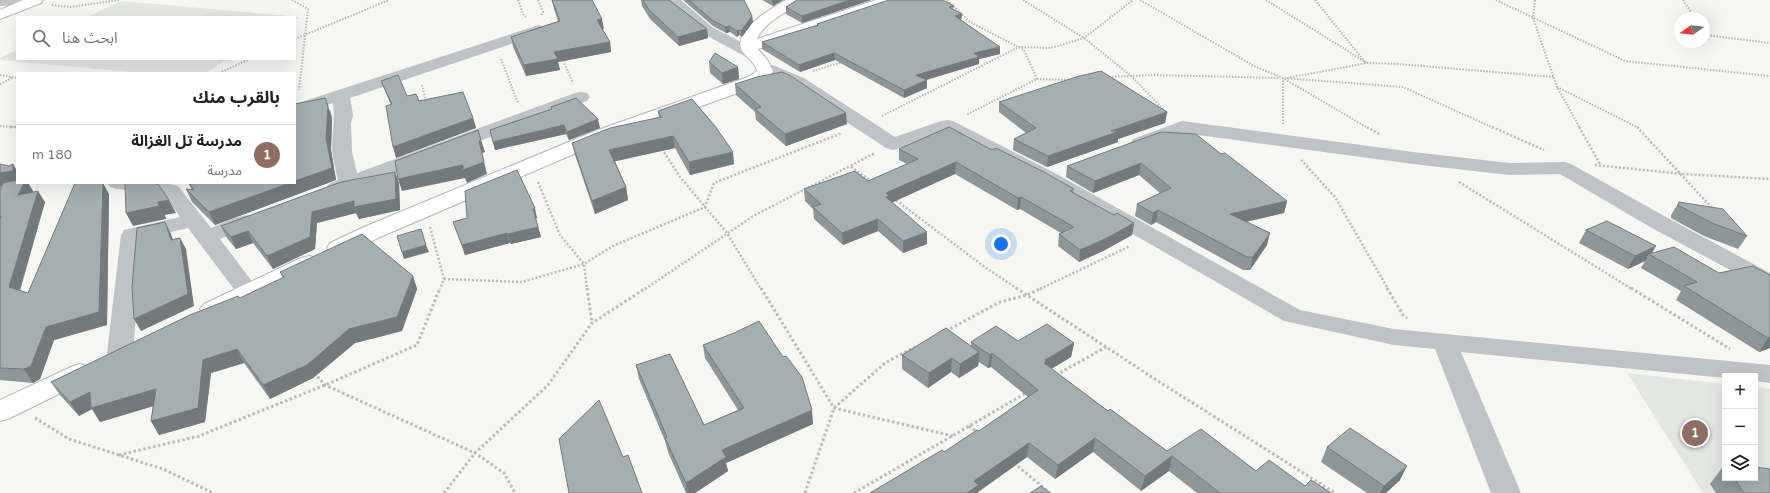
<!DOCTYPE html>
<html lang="ar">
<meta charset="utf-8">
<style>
:root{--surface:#fff;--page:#f6f6f6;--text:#202124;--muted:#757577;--line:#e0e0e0;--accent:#e13b28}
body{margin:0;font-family:"Varela Round","Noto Sans Arabic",sans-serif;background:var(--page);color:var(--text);direction:rtl}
.controls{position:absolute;right:12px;bottom:12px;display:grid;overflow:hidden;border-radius:0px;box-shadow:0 4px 16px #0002}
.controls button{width:36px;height:36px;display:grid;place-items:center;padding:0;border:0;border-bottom:1px solid var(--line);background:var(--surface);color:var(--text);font:20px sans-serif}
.compass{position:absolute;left:1674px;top:12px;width:36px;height:36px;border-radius:50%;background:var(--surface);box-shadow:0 4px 16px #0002;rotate:256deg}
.you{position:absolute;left:1001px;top:244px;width:14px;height:14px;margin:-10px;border:3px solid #fff;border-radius:50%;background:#1a73e8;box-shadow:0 0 0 6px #1a73e833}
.badge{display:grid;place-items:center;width:26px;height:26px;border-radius:50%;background:var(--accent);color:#fff;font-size:13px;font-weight:700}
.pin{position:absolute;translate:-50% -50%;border:2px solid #fff;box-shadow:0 1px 4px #0006}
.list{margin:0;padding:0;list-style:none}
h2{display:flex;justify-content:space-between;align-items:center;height:52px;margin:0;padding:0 16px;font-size:17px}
h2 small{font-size:13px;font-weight:400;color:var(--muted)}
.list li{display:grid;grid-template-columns:26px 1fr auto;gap:12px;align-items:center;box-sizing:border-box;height:60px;padding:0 16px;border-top:1px solid var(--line)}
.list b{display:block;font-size:15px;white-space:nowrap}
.list p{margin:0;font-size:13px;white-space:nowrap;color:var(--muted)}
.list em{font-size:13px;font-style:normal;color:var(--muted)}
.icon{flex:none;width:22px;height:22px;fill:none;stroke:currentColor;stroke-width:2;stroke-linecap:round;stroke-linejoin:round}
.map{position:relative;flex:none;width:1770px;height:493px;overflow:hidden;direction:ltr}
.search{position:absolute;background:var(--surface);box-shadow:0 4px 16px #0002;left:16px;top:16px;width:280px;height:44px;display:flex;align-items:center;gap:10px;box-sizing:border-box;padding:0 14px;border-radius:0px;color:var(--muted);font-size:15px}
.panel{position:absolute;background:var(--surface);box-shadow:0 4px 16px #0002;left:16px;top:72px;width:280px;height:112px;border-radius:0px;direction:rtl}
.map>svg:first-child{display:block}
.built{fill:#e4e6e4}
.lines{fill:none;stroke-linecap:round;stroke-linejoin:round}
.secondary-casing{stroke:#b0b7ba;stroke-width:2}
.primary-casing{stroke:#b1b7ba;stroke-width:2}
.path-far2{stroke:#b8bcbe;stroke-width:2;stroke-dasharray:1.5 1.5;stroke-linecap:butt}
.path-far1{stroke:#b8bcbe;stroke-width:2.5;stroke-dasharray:2 2;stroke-linecap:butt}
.path{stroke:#b8bcbe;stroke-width:3;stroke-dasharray:2.5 2.5;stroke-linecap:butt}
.street{fill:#bdc3c6;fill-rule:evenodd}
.secondary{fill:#fff;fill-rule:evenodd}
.primary{fill:#fff;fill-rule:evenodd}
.wall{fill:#8d9699}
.shaded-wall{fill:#737a7d}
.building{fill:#a4afb2;stroke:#737a7d}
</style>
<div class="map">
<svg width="1770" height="493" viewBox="0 0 1770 493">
<rect width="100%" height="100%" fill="#f6f6f3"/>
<g class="built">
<polygon points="121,1 300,17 295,20 295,17 87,17"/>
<polygon points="17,50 17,59 228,59 205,73 143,73 0,60 0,58"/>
<polygon points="1627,373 1725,384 1725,478 1755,478 1755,387 1770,389 1770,493 1703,493"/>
</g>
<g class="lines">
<defs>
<g id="secondary">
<path d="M 786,0 L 803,0 L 801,3 C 787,12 764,22 757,39 L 876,0 L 897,0 L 895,3 L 758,49 L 768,61 L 773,71 L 769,78 L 760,85 L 609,139 L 380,237 C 365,244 347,257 330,253 L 327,248 L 330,243 L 364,227 L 595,131 L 748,77 L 757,71 C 755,61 744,57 741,48 C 735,28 773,8 786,0 Z"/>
<polygon points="309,256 317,258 320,263 317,268 220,314 212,317 204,314 200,309 204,304 301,258"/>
<polygon points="80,364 89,367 93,373 89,379 10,418 0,421 0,400 71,367"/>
</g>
<polygon id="primary" points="23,0 43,0 41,3 0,19 0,10"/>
</defs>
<use href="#secondary" class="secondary-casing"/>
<use href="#primary" class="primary-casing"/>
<g class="path-far2">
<polyline points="292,0 308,9 299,90"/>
<polyline points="518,0 524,16 526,17"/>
<polyline points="538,0 543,12 541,15"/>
<polyline points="947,0 970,22 1024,50 1037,79 966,115"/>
<polyline points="1023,0 1084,38 1131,76 1168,114"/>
<polyline points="1140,0 1256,67 1283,78 1368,128"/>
<polyline points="1266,0 1367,63"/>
<polyline points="1315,0 1365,62"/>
<polyline points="1496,0 1625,61 1770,76"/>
<polyline points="1535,0 1533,18 1557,87 1580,128"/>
<polyline points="1683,0 1695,18"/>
<polyline points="52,5 70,7 119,0"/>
<polyline points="1704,31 1706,35 1770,43"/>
<polyline points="295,39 389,0"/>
<polyline points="562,58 573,83"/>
<polyline points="501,59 518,103"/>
<polyline points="813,71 842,62"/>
<polyline points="219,73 250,59"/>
<polyline points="0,75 17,78"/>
<polyline points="1109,77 1153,75 1280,78"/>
<polyline points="1287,78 1367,63 1399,64 1554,77"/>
<polyline points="1037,79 1070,80"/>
<polyline points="0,84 12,78"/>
<polyline points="422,85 426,101"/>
<polyline points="1557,87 1639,128"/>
<polyline points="882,116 1019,47 1051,48 1084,38 1133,0"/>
<polyline points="1283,124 1283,78 1403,87 1494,128"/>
<polyline points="0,126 17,127"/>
</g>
<g class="path-far1">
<polyline points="10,127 17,127"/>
<polyline points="1367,127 1381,135"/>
<polyline points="1492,127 1544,150"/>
<polyline points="1579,127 1600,164"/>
<polyline points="1637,127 1713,209"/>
<polyline points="662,149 680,177 727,233 761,289"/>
<polyline points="1301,160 1335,197 1388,289"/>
<polyline points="1595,165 1683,174 1770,179"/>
<polyline points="538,182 560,235 584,264 587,289"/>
<polyline points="872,182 850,166 875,153"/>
<polyline points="1459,182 1632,289"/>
<polyline points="893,198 986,268 1018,289"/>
<polyline points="430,227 444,279 440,289"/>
<polyline points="444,279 522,282 584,264 613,246 705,207 714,183 842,133"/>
<polyline points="645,289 755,215 850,166"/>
<polyline points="1040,289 1130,246"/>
</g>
<g class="path">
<polyline points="587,288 592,323"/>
<polyline points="761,288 834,408 953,436"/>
<polyline points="1016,288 1158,381 1335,493"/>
<polyline points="1387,288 1403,315 1407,318"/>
<polyline points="1631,288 1730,349"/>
<polyline points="946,331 1000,302 1027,295 1042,288"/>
<polyline points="314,373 325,385 475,453 504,473 515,493"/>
<polyline points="1056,375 1106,347"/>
<polyline points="35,418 69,439 163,469 213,493"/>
<polyline points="969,426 977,432"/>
<polyline points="119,455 199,436 325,385 417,345 440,288"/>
<polyline points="1014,463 1050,493"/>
<polyline points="444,493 475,453 548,385 592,323 646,288"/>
<polyline points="805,493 834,408 885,363 915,347"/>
<polyline points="854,493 1026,393"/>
</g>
<g class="street">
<polygon points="0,0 36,0 37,2 35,5 0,6"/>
<polygon points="667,0 681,0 712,27 760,52 762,55 760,58 754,60 748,58 702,33 669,6"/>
<path d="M 539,25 L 544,27 L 547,30 L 544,33 L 350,98 L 353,115 L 351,123 L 352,152 L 357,173 L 575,93 L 581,92 L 587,93 L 590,97 L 587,101 L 343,192 L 336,194 L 329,192 L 326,188 L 329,184 L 338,180 C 336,170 333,160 332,150 C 332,134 335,118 333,103 L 295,115 L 295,104 Z"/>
<polygon points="765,62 804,78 895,137 941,121 947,120 953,121 1053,172 1300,310 1394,329 1770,365 1770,383 1755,381 1755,376 1725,376 1725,378 1461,352 1521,493 1491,493 1435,349 1394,345 1284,321 1039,180 946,132 900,148 893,150 886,148 792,86 759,71 757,67 759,63"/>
<polygon points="1182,121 1413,152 1509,163 1564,162 1571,164 1666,217 1770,273 1770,289 1762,287 1650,227 1560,174 1509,175 1413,164 1184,133 1140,149 1133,147 1131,143 1133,139"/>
<path d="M 107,183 L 164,183 L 178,186 L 211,228 C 226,222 244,212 259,216 L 263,220 L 259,224 L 220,239 L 260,292 L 256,297 L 248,299 L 240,297 L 188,228 L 142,239 L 133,353 L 129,359 L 120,362 L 111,359 L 107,353 L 121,235 L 124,230 L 180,217 L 165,195 L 117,189 L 110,187 Z"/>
</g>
<use href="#secondary" class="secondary"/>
<use href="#primary" class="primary"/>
</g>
<g class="wall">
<polygon points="552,0 604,29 602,29 610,42 611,52 558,62 560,70 526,76 513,47 511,37 558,21 554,9"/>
<polygon points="641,0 669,0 707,29 708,38 679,46 650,19 642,6"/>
<polygon points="683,0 744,0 752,16 753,22 742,37 739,35 737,37 730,32 726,33 713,26"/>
<polygon points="762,0 783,0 773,6"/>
<polygon points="797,0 871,0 802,23 786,14 786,7"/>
<polygon points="954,6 953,9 962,14 961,20 1000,54 979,59 979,64 926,80 927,80 927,88 904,98 835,60 800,72 762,49 762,42 817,25 817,24"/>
<polygon points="709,62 738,67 739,79 723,84 710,73"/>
<polygon points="381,81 407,96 419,101 473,118 476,128 396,158 391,105 385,91"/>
<polygon points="735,84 847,124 786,146 756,120 755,112 736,95"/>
<polygon points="999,102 1167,112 1165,123 1118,139 1118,142 1047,167 1013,150 1014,139 1026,133 999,112"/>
<polygon points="551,107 600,128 569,140 566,134 495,150 490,130 551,109"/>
<polygon points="330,109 332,118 331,150 336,180 215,225 192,202 186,189 192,190 188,183 295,183"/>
<polygon points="658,111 734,164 690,175 675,148 615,161 626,187 628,200 595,214 575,155 572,143 659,118"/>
<polygon points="899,149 992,150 1074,189 1073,193 1114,215 1134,223 1132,235 1105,250 1079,262 1058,246 1059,234 1061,233 1020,209 1017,210 955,174 892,202 927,244 903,253 878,231 843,245 814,219 813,209 805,201 804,189 868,181 907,164 899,160"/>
<polygon points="1221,154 1287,201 1284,213 1246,222 1267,245 1250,270 1243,270 1156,222 1151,225 1135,216 1137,204 1160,193 1139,175 1093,193 1066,177 1067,166"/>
<polygon points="0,164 17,183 28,183 33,191 32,192 45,202 20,291 28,293 109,194 107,325 54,340 40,379 33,383 0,380 0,190 1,186 0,187"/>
<polygon points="395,172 399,183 400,210 359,219 356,213 317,223 315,249 273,269 253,243 236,249 227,238 221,226"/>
<polygon points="1679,202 1747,236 1738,249 1704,236 1671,218 1671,215"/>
<polygon points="467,218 537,218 536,219 541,237 511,244 510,243 465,255 453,222"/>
<polygon points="1586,230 1652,253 1719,273 1770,275 1770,348 1759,352 1676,300 1681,291 1641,268 1645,261 1628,269 1579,243"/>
<polygon points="280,272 413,276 417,289 402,331 355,343 313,378 270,399 244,363 211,373 205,422 159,435 151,421 153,406 100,422 92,409 79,416 60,395 51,382 240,298 283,278"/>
<polygon points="1018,341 1074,343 1071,357 1051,369 1108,411 1167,451 1256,471 1331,493 1197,493 1169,471 1141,491 1093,452 1055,479 1027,457 978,492 978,493 870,493 944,452 979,431 1028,397 991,367 988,368 979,362 978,366 959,378 951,372 928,388 902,369 902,355 971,346 971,342"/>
<polygon points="703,345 813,424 726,463 728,471 695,493 686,493 668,452 665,441 639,379 636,365 704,425 738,410 705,358"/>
<polygon points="1327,447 1400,480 1386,493 1367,493 1321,462"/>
<polygon points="1725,464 1725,478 1755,478 1770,493 1716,493 1710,484"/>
</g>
<g class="shaded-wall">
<polygon points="772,0 783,0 773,6"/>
<polygon points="850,0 871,0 802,23 802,16"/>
<polygon points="962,14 961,21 955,16"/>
<polygon points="752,16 753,22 742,37 741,31"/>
<polygon points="602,19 604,29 599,30 597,20"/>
<polygon points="729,26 730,32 726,33 725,27"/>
<polygon points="707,29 708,38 679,46 678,37"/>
<polygon points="739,30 739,35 737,37 737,31"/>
<polygon points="610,42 611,52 558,62 560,70 526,76 524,65 554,52"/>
<polygon points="1000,47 1000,54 979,59 979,64 916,83 916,75 974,53"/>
<polygon points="834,53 835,60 800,72 799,65"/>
<polygon points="738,67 739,79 723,84 722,73"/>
<polygon points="927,80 927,88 904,98 904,90"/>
<polygon points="325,98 332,118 331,150 336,180 215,225 209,212 290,183 295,183 295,181 326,138"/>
<polygon points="1167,112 1165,123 1118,139 1118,142 1047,167 1048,156 1111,131"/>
<polygon points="846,113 847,124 786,146 785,134"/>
<polygon points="473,118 476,128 396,158 393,147"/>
<polygon points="598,119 600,128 569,140 567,132"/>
<polygon points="564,125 566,134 495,150 493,142"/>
<polygon points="673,136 675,148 612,162 609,150"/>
<polygon points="481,140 485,152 482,153 487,174 467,183 465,178 402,191 398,179 479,141"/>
<polygon points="733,152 734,164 690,175 689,162"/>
<polygon points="956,162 955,174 889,204 889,208 886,193"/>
<polygon points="1141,163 1139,175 1093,193 1095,181"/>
<polygon points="13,164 17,171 17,183 21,183 0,187 0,173"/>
<polygon points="395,172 399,183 400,210 359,219 356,213 317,223 315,249 273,269 267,256 312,212"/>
<polygon points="24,183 28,183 33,191 25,207 18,195"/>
<polygon points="103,183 109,194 107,325 54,340 40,379 33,383 24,369 46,327"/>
<polygon points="626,187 628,200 595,214 592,201"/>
<polygon points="38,191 45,202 17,299 9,287"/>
<polygon points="1021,197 1020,209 1017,210 1018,198"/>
<polygon points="169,200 176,213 165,215 166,219 133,226 126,213 158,202"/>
<polygon points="1287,201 1284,213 1227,226 1230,214"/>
<polygon points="535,208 537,218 535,219 533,209"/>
<polygon points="1158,210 1156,222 1151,225 1153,213"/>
<polygon points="878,219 878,231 843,245 842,233"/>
<polygon points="165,222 171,234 177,252 171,240"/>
<polygon points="1134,223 1132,235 1105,250 1079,262 1080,250"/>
<polygon points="538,227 541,237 511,244 508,234"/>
<polygon points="248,231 253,243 236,249 231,237"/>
<polygon points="927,232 927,244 903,253 903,241"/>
<polygon points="507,233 510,243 465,255 462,245"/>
<polygon points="1270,233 1267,245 1250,270 1253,257"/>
<polygon points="180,238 186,249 194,306 141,331 134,319"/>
<polygon points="426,245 429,252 404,259 402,252"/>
<polygon points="1656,246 1651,255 1649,254 1645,261 1628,269 1635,256"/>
<polygon points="413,276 417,289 402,331 355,343 313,378 270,399 263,385"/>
<polygon points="1770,337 1770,348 1759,352 1768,338"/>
<polygon points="1074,343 1071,357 1046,372 1044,363 1045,360"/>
<polygon points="237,349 244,363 211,373 205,422 159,435 151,421 203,360"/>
<polygon points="979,352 978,366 959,378 960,364"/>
<polygon points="992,353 991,367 988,368 990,355"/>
<polygon points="952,358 951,372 928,388 929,373"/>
<polygon points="156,389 164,403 100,422 92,409 79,416 70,402 90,392"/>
<polygon points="812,410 813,424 726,463 728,471 695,493 687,493 686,483 722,450"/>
<polygon points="1095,438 1093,452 1055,479 1058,465"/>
<polygon points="1029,443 1027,457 978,492 978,493 967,493 974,481"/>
<polygon points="1172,456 1169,471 1141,491 1145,476"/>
<polygon points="1407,466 1400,480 1386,493 1380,493 1384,486"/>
</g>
<g class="building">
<polygon points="552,0 592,0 602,19 597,20 610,42 554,52 558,59 524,65 511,37 560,21"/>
<polygon points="643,0 669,0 707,29 678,37 649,10"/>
<polygon points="689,0 744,0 752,16 741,31 739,30 737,31 729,26 725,27 712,20"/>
<polygon points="797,0 850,0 802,16 786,7"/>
<polygon points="889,0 943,0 954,6 949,7 962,14 955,16 1000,47 974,53 979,57 916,75 927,80 904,90 834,53 799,65 762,42 818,25 817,24"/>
<polygon points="715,53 738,67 722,73 709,62"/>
<polygon points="1101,71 1167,112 1111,131 1120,131 1048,156 1014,139 1036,128 999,102 1076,77"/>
<polygon points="782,72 791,76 846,113 785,134 755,109 761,107 735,84 757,77"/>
<polygon points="398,75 407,96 416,94 419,101 463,92 473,118 393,147 386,106 392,104 381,81"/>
<polygon points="325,98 328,106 326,138 332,168 295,181 295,104"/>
<polygon points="576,98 598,119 567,132 564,125 493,142 490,130 552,109 551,107"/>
<polygon points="692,99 715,126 733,152 689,162 673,136 609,150 626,187 592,201 572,143 610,128 661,117 658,111"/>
<polygon points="949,127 992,150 996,148 1040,170 1074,189 1070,191 1114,215 1117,213 1134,223 1107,238 1080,250 1059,234 1074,227 1021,197 1018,198 956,162 886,193 889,196 886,197 927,232 903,241 878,219 842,233 813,207 821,204 804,189 855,171 868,181 918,159 899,149"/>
<polygon points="478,130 481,140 479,141 484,162 463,170 463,165 398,179 395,161"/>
<polygon points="1161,132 1196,134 1221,154 1225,153 1287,201 1230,214 1270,233 1253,257 1247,257 1158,210 1153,213 1137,204 1171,188 1141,163 1095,181 1067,166"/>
<polygon points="0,164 9,166 13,164 13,171 0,173"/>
<polygon points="517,170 535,208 533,209 538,227 508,234 507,233 462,245 453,222 467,218 465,191"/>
<polygon points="395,172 396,199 354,207 354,201 312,212 310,237 267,256 248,231 231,237 221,226 341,182"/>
<polygon points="17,180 17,183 24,183 18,195 38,191 9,287 28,293 75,183 103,183 99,312 46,327 31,366 24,369 0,368 0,220 1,216 0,217 0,190 3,183"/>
<polygon points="125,183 149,183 158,184 169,200 158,202 159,206 126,213"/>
<polygon points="189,183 290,183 209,212 186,189 194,190"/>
<polygon points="1679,202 1723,209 1747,236 1712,223 1678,205"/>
<polygon points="1607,221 1656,246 1635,256 1586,230"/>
<polygon points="165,222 171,240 180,238 188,294 134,319 132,287 137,228"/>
<polygon points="421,229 426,245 402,252 397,236"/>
<polygon points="362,234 413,276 397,317 349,329 307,365 263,385 237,349 203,360 198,408 151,421 156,389 91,408 90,392 70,402 51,382 190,315 238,296 240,298 284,277 280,272"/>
<polygon points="1674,247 1719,273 1753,266 1770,275 1770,337 1768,338 1684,286 1697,282 1649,254"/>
<polygon points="759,321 783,357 786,356 802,377 812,410 722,450 726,457 686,483 665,438 667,437 636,365 670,354 704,425 744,408 703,345 734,333"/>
<polygon points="1047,324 1074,343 1045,360 1047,361 1044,363 1108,411 1110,409 1167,451 1201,429 1256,471 1269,460 1305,486 1311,480 1331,493 1220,493 1172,456 1145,476 1095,438 1058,465 1029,443 974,481 979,485 967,493 968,493 870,493 942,450 944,452 977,430 979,431 1038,390 992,353 990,355 971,342 996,326 1018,341"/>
<polygon points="946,328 979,352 960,364 952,358 929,373 902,355"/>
<polygon points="599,400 623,457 628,455 642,493 569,493 559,439"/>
<polygon points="1350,428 1407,466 1384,486 1327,447"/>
<polygon points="1755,467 1770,469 1770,493 1744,493 1734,478 1755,478"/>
<polygon points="1041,486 1050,493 1030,493"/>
</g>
</svg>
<div class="controls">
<button>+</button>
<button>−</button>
<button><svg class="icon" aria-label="layers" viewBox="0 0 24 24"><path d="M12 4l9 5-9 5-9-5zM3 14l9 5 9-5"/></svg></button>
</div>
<svg class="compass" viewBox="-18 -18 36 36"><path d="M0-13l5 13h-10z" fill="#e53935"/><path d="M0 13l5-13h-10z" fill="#757577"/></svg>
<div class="you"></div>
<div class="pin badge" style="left:1695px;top:433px;background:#8d6e63">1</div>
<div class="search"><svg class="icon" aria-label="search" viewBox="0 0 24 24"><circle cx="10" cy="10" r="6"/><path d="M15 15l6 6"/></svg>ابحث هنا</div>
<section class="panel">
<h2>بالقرب منك<small></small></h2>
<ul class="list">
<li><span class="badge" style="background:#8d6e63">1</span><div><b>مدرسة تل الغزالة</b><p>مدرسة</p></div><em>180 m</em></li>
</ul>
</section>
</div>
